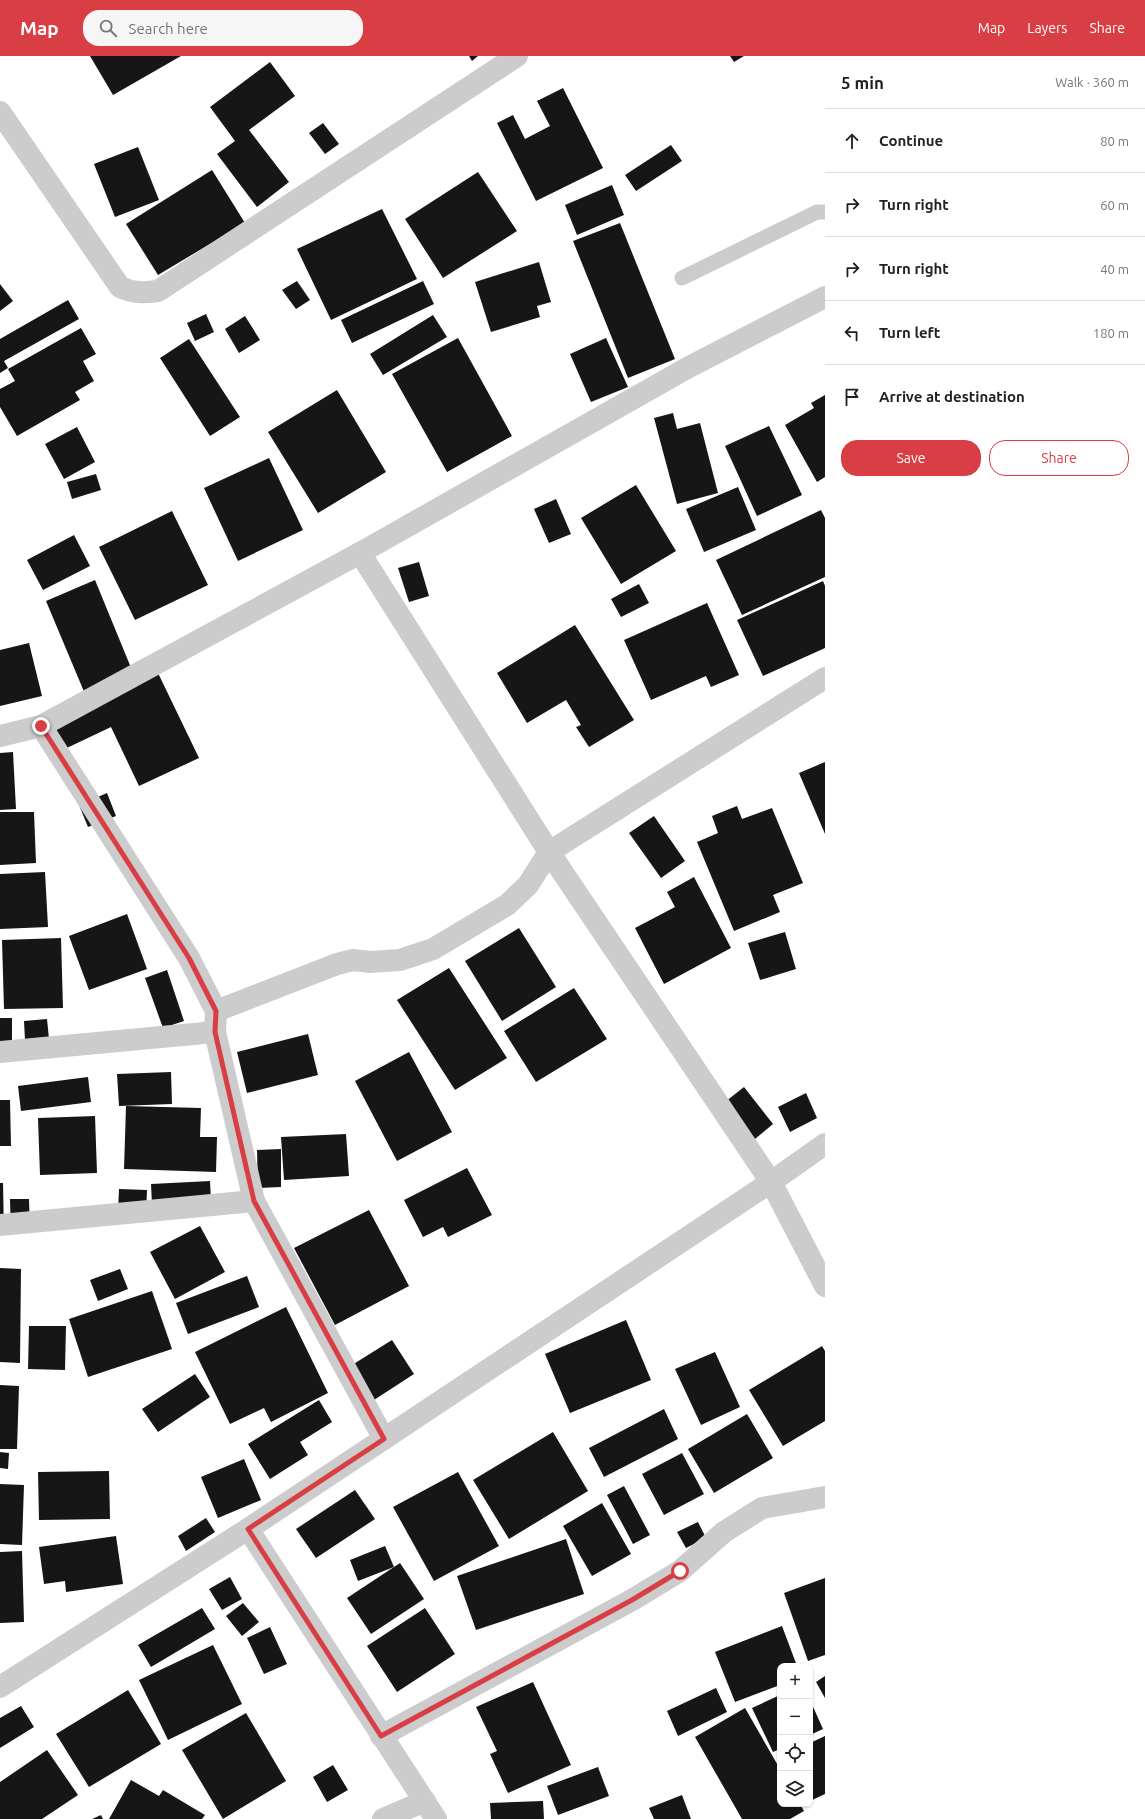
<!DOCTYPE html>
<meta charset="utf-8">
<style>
:root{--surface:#fff;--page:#f6f6f6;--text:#202124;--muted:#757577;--line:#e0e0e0;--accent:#d83e43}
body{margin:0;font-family:Ubuntu,sans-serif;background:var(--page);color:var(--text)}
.controls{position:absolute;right:12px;bottom:12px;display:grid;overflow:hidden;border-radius:8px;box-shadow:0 1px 3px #0004}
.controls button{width:36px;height:36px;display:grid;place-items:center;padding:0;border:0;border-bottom:1px solid var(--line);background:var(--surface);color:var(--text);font:20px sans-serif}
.stop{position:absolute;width:12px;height:12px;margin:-9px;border:3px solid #d83e43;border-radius:50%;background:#fff}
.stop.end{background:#d83e43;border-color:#fff;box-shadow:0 1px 4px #0008}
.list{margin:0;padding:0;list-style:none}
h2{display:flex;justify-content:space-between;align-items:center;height:52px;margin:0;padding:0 16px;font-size:17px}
h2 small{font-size:13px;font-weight:400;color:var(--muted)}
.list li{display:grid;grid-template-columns:26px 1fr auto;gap:12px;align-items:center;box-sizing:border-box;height:64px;padding:0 16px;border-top:1px solid var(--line)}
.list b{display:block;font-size:15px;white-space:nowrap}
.list em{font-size:13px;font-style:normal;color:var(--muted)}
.actions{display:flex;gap:8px;padding:12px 16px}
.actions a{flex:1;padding:9px 0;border:1px solid var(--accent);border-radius:16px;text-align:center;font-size:14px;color:var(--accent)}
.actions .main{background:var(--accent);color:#fff}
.icon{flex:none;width:22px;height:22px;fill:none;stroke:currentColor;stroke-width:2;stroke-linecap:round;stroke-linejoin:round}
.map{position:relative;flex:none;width:825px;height:1763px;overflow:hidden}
header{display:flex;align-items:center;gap:24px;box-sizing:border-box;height:56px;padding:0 20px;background:var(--accent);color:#fff}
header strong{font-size:19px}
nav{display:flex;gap:22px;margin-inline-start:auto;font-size:14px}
.search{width:280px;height:36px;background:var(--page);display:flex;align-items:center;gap:10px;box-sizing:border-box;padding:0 14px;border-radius:16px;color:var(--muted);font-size:15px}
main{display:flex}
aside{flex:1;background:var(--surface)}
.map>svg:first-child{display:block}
.building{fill:#161616}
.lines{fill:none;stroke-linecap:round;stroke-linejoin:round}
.service{stroke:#ccc;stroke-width:15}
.minor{stroke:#ccc;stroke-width:22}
.route{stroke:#d83e43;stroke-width:5}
</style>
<header>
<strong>Map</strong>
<div class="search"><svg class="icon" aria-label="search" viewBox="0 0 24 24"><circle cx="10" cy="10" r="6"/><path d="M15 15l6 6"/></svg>Search here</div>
<nav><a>Map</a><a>Layers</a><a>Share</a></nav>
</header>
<main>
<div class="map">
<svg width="825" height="1763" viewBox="0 0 825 1763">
<rect width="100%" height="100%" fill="#fff"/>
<g class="building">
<polygon points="90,0 181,0 113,39"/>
<polygon points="469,0 478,0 472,5"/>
<polygon points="730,0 744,0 734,6"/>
<polygon points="270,6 295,40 249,74 289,126 257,151 217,98 235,85 210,51"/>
<polygon points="563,32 603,112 536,145 497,67 513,59 525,83 550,70 537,45"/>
<polygon points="323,67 339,88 325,98 309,77"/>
<polygon points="671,89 682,105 636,135 625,119"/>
<polygon points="138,91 159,144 115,161 94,108"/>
<polygon points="212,114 245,167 158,219 126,168"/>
<polygon points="478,116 517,175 443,222 405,163"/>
<polygon points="612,129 624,159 577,179 565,149"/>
<polygon points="382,153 417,223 331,264 297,193"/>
<polygon points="620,167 675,303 628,322 573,185"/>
<polygon points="539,206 551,246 537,250 540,261 491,276 475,226"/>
<polygon points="297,225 310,244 296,253 282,234"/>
<polygon points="423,225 434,248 352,287 341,264"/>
<polygon points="0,228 13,245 0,255"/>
<polygon points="68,244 79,263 4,305 8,312 0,317 0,283"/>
<polygon points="206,258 214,276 195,285 187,267"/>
<polygon points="433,259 447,281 383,319 370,298"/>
<polygon points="245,260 260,284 239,297 225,273"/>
<polygon points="81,272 96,298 83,305 94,325 75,336 80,344 17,380 0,351 0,333 15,325 8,313"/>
<polygon points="458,282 512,380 447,416 392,318"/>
<polygon points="606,282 628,331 591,346 570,298"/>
<polygon points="189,283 240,361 210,380 160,302"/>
<polygon points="337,334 386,416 318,457 268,376"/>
<polygon points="825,339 825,421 817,426 785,369 814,352 811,347"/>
<polygon points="673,357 677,373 700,367 718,437 677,448 654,362"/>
<polygon points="769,370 802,439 757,460 725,390"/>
<polygon points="77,371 95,406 64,423 45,388"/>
<polygon points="269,402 303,474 238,505 204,432"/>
<polygon points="96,418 101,434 72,443 67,426"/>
<polygon points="636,429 676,495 621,528 581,462"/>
<polygon points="738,431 756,474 704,496 686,453"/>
<polygon points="556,443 571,478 549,487 534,453"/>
<polygon points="821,454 825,462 825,521 742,559 716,504"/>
<polygon points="172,455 208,529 135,564 99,491"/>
<polygon points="74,479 90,510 43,534 27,504"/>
<polygon points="419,506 429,540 409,546 398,512"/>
<polygon points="95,524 134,619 85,638 46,545"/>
<polygon points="823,525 825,530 825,592 763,620 737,564"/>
<polygon points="639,528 649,547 621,561 611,543"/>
<polygon points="707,547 739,619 711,631 706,620 651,644 624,584"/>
<polygon points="575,569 634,664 589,691 576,671 581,669 566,644 527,667 497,617"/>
<polygon points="29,587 42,640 0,650 0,594"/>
<polygon points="158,617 199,702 139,730 111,671 52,699 39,674"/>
<polygon points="13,696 16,753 0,754 0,697"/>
<polygon points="825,706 825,778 799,717"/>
<polygon points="107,737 116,760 88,771 79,749"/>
<polygon points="737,750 742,763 772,752 803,827 773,839 780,856 734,875 697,786 718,777 712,760"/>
<polygon points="0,756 34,756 36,807 0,809"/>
<polygon points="654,760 685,805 661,822 629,777"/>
<polygon points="45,816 48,871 0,873 0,818"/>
<polygon points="694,821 731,892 664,928 635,872 675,851 667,836"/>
<polygon points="127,858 147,913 89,934 69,880"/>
<polygon points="519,872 556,931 502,965 465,905"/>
<polygon points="785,876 796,913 760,924 748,887"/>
<polygon points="61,882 63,952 4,953 2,884"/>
<polygon points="449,912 507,1002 455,1034 397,944"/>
<polygon points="167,914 184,965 163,972 145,922"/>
<polygon points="574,932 607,983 536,1026 504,975"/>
<polygon points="0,962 12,962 12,985 0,986"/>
<polygon points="47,963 49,983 25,984 24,965"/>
<polygon points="308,978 318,1019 247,1037 237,996"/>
<polygon points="409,996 452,1076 397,1105 355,1025"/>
<polygon points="171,1016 172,1048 119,1050 117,1018"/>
<polygon points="88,1021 91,1046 21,1055 18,1030"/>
<polygon points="744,1031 773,1068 755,1083 725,1046"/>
<polygon points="806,1037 817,1062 790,1076 778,1051"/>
<polygon points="0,1044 10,1044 11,1090 0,1090"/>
<polygon points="126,1050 201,1052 200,1081 217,1081 216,1116 124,1113"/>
<polygon points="95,1060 97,1117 40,1119 38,1062"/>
<polygon points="346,1078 349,1120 284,1124 281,1081"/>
<polygon points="281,1093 281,1131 258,1132 257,1094"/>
<polygon points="467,1112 492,1159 448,1181 443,1171 423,1181 404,1144"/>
<polygon points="210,1125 211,1145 152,1149 151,1128"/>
<polygon points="0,1127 3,1127 4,1178 0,1178"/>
<polygon points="119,1133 147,1134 146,1157 118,1155"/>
<polygon points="10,1143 29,1143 30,1176 11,1176"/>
<polygon points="369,1154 409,1230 335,1269 294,1192"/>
<polygon points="200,1170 225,1216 175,1243 150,1196"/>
<polygon points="0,1212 21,1213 20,1307 0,1306"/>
<polygon points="120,1213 128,1233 98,1245 90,1224"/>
<polygon points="247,1220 259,1251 188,1278 176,1247"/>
<polygon points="152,1235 172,1293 88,1321 69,1263"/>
<polygon points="286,1251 328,1337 271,1366 264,1352 230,1368 195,1296"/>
<polygon points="626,1264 651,1324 570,1357 545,1298"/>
<polygon points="29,1270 66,1270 65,1314 28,1313"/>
<polygon points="392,1284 414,1318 374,1344 352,1309"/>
<polygon points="822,1290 825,1295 825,1365 783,1390 749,1334"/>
<polygon points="715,1296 740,1351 701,1369 675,1313"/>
<polygon points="195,1318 210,1341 158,1376 142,1353"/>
<polygon points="0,1329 19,1330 17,1393 0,1393"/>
<polygon points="319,1344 332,1366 300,1386 308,1399 270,1423 248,1388"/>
<polygon points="664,1353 678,1383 604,1421 589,1392"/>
<polygon points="747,1358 773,1402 714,1437 688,1393"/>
<polygon points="553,1376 588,1435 509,1483 473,1424"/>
<polygon points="0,1396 9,1397 8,1413 0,1412"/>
<polygon points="682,1397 704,1438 664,1459 642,1418"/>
<polygon points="244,1403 261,1444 218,1462 201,1421"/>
<polygon points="109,1415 110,1463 39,1464 38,1416"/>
<polygon points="458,1416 499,1490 434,1525 393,1451"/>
<polygon points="0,1428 24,1429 22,1489 0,1488"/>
<polygon points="624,1430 650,1479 633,1488 607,1439"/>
<polygon points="355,1434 375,1463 316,1502 296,1473"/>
<polygon points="602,1447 631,1498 592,1520 563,1470"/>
<polygon points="206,1462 215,1476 186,1495 178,1480"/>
<polygon points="698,1466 706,1482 686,1492 677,1476"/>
<polygon points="116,1480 123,1528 66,1536 65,1525 44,1528 39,1491"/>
<polygon points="566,1483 584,1538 476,1574 457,1520"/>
<polygon points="385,1490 394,1511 358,1525 350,1504"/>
<polygon points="22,1495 24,1566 0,1567 0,1496"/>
<polygon points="400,1507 424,1543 371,1578 347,1542"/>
<polygon points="230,1521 242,1543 222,1554 209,1533"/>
<polygon points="825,1522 825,1599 808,1605 784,1537"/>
<polygon points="243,1547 259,1566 242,1580 226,1560"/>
<polygon points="202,1552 215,1573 151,1611 138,1589"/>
<polygon points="425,1552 455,1598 397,1636 367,1590"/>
<polygon points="782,1570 797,1610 780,1610 780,1629 735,1646 715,1596"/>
<polygon points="270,1571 287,1608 264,1618 247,1582"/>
<polygon points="213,1589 242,1648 168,1684 139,1624"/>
<polygon points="825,1620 825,1642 816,1626"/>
<polygon points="533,1626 571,1709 508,1737 490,1698 497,1695 476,1651"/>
<polygon points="716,1632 727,1656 678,1680 667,1655"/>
<polygon points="128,1634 161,1688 89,1731 56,1678"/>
<polygon points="780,1639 780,1693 773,1696 752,1652"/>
<polygon points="810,1644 823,1673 810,1679"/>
<polygon points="21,1650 34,1671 0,1692 0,1662"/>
<polygon points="745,1652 780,1713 780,1748 800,1748 804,1755 790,1763 742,1763 695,1681"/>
<polygon points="246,1657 286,1725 223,1763 182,1694"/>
<polygon points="825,1680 825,1738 810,1745 810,1687"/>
<polygon points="47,1694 78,1739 42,1763 0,1763 0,1726"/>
<polygon points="333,1709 348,1734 327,1746 313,1721"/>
<polygon points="598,1711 609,1740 558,1759 547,1730"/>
<polygon points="131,1724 159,1740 163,1734 205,1759 202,1763 109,1763"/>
<polygon points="682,1739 691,1763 654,1763 649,1752"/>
<polygon points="543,1745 544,1763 491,1763 490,1747"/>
<polygon points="101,1759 103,1763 92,1763"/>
</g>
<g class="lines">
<polyline class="service" points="682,222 817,156 825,156"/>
<g class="minor">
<path d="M 0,56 L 120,231 C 133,237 143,237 158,235 L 517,0"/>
<polyline points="825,241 689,311 360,497 549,796 771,1126 825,1230"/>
<polyline points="0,680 41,670 360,497"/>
<polyline points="216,955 337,908 353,904 370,906 400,904 433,893 507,849 528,829 549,796 825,622"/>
<polyline points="215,976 254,1145"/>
<polyline points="0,996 215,976 216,955 189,902 41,670"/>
<polyline points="0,1169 254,1145 384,1383"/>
<polyline points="248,1473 436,1763"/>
<polyline points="0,1631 248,1473 771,1126 825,1088"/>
<polyline points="381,1680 632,1544 680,1515 724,1476 762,1452 825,1441"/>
<polyline points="383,1763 425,1745"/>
</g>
</g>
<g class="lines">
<polyline class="route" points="41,670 189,902 216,955 215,976 254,1145 384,1383 248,1473 381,1680 632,1544 680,1515"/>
</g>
</svg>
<div class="controls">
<button>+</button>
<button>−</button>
<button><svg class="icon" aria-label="locate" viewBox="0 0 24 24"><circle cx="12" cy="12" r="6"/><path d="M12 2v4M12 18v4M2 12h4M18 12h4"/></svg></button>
<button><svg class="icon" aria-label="layers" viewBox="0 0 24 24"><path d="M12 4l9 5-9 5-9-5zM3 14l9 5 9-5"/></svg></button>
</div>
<div class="stop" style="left:680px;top:1515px"></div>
<div class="stop end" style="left:41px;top:670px"></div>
</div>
<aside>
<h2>5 min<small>Walk · 360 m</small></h2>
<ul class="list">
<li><svg class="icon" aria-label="ahead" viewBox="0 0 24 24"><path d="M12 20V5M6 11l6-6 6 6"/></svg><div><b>Continue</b></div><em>80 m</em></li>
<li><svg class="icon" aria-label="right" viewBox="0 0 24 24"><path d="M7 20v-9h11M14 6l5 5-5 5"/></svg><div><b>Turn right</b></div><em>60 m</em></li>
<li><svg class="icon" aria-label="right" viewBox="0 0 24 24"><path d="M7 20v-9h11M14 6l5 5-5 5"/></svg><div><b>Turn right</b></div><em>40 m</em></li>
<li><svg class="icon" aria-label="left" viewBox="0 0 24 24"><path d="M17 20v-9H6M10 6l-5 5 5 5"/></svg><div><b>Turn left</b></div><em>180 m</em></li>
<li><svg class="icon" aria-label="arrive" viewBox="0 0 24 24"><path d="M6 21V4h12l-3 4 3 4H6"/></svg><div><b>Arrive at destination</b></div></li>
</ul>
<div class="actions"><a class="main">Save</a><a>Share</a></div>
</aside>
</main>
